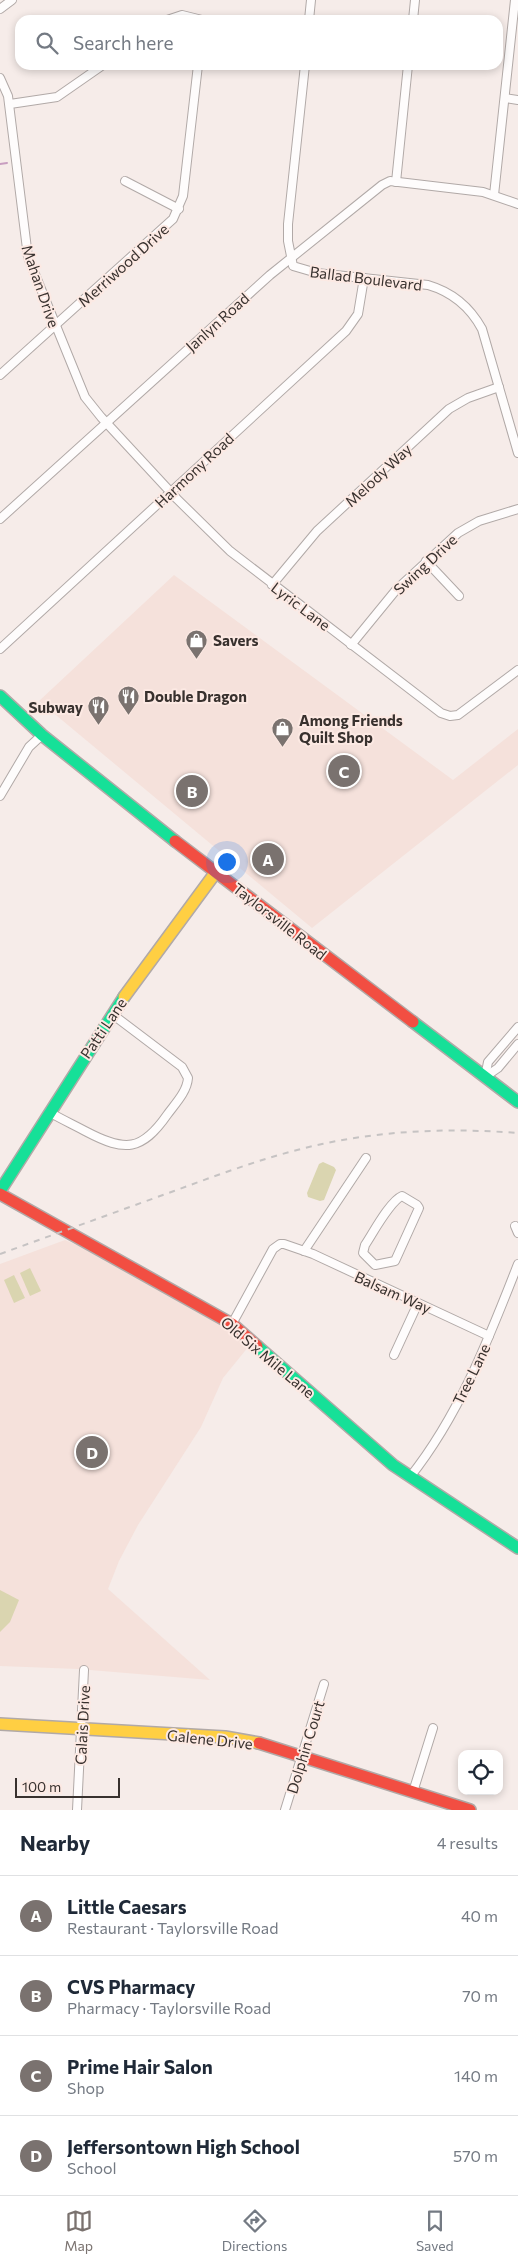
<!DOCTYPE html>
<meta charset="utf-8">
<style>
:root{--surface:#fff;--page:#f6f6f7;--text:#1f2937;--muted:#747a83;--line:#e0e1e3;--accent:#7a726f}
body{margin:0;font-family:Commissioner,sans-serif;background:var(--page);color:var(--text)}
.controls{position:absolute;right:15px;bottom:15px;display:grid;overflow:hidden;border-radius:10px;box-shadow:0 2px 8px #0003}
.controls button{width:45px;height:45px;display:grid;place-items:center;padding:0;border:0;border-bottom:1px solid var(--line);background:var(--surface);color:var(--text);font:25px sans-serif}
.scale{position:absolute;left:15px;bottom:12px;width:105px;box-sizing:border-box;padding-left:5px;border:2px solid #38312e;border-top:0;font-size:14px;line-height:18px;white-space:nowrap;color:#38312e;-webkit-text-stroke:4px #fce9e3;paint-order:stroke}
.you{position:absolute;left:226px;top:861px;width:18px;height:18px;margin:-12px;border:4px solid #fff;border-radius:50%;background:#1a73e8;box-shadow:0 0 0 8px #1a73e833}
.badge{display:grid;place-items:center;width:32px;height:32px;border-radius:50%;background:var(--accent);color:#fff;font-size:16px;font-weight:700}
.pin{position:absolute;translate:-50% -50%;border:2px solid #fff;box-shadow:0 1px 5px #0006}
.list{margin:0;padding:0;list-style:none}
h2{display:flex;justify-content:space-between;align-items:center;height:65px;margin:0;padding:0 20px;font-size:21px}
h2 small{font-size:16px;font-weight:400;color:var(--muted)}
.list li{display:grid;grid-template-columns:32px 1fr auto;gap:15px;align-items:center;box-sizing:border-box;height:80px;padding:0 20px;border-top:1px solid var(--line)}
.list b{display:block;font-size:19px;white-space:nowrap}
.list p{margin:0;font-size:16px;white-space:nowrap;color:var(--muted)}
.list em{font-size:16px;font-style:normal;color:var(--muted)}
.icon{flex:none;width:28px;height:28px;fill:none;stroke:currentColor;stroke-width:2;stroke-linecap:round;stroke-linejoin:round}
.map{position:relative;flex:none;width:518px;height:1810px;overflow:hidden}
.search{position:absolute;background:var(--surface);box-shadow:0 2px 8px #0003;left:15px;right:15px;top:15px;height:55px;display:flex;align-items:center;gap:12px;box-sizing:border-box;padding:0 18px;border-radius:15px;color:var(--muted);font-size:19px}
.sheet{height:385px;background:var(--surface)}
nav{display:flex;justify-content:space-around;align-items:center;box-sizing:border-box;height:70px;border-top:1px solid var(--line);background:var(--surface);font-size:14px;color:var(--muted)}
nav a{display:grid;justify-items:center;gap:2px}
nav .on{color:var(--accent)}
.map>svg:first-child{display:block}
.built{fill:#f5e1db}
.pitch{fill:#dad5b0}
.lines{fill:none;stroke-linecap:round;stroke-linejoin:round}
.stream{stroke:#c89ec0;stroke-width:2}
.street-casing{stroke:#b1a9a7;stroke-width:10}
.fast-casing{stroke:#b1a9a7;stroke-width:14}
.slow-casing{stroke:#b1a9a7;stroke-width:14}
.jam-casing{stroke:#b1a9a7;stroke-width:14}
.street{stroke:#fefcfc;stroke-width:8}
.fast{stroke:#16e098;stroke-width:11}
.slow{stroke:#ffcf43;stroke-width:11}
.jam{stroke:#f24e42;stroke-width:11}
.rail{stroke:#c6c3c3;stroke-width:2;stroke-dasharray:6 6;stroke-linecap:butt}
.labels{text-anchor:middle;dominant-baseline:central;stroke-width:4;stroke-linejoin:round;paint-order:stroke}
.street-label{font-size:15px;fill:#38312e;stroke:#fce9e3}
.poi-label{font-size:15px;font-weight:bold;fill:#38312e;stroke:#fce9e3;text-anchor:start}
</style>
<div class="map">
<svg width="518" height="1810" viewBox="0 0 518 1810">
<rect width="100%" height="100%" fill="#f6ece9"/>
<g class="built">
<polygon points="174,575 453,780 518,729 518,765 312,928 39,701"/>
<polygon points="65,1240 135,1270 253,1341 223,1378 201,1427 138,1525 119,1561 108,1589 210,1680 78,1669 0,1666 0,1264"/>
</g>
<g class="pitch">
<polygon points="323,1162 334,1167 336,1170 324,1200 320,1201 308,1197 307,1193 319,1164"/>
<polygon points="30,1268 41,1291 30,1296 20,1273"/>
<polygon points="14,1275 25,1298 14,1303 4,1280"/>
<polygon points="0,1590 19,1600 10,1622 0,1632"/>
</g>
<g class="lines">
<polyline class="stream" points="0,164 7,163"/>
<defs>
<g id="street">
<polyline points="0,9 12,0"/>
<polyline points="167,20 182,15 202,20"/>
<polyline points="309,20 311,0"/>
<polyline points="413,20 415,0"/>
<path d="M 305,65 L 288,224 L 288,241 L 293,266 L 317,273 L 428,285 C 452,292 470,307 482,329 L 518,453"/>
<polyline points="0,78 8,96 28,257 85,397 101,417 177,499 230,551 441,713 450,716 458,715 518,670"/>
<polyline points="505,98 518,100"/>
<polyline points="10,104 57,97 103,65"/>
<polyline points="125,181 179,209"/>
<polyline points="396,182 408,65"/>
<polyline points="494,195 515,0"/>
<polyline points="0,375 173,219 183,196 198,65"/>
<polyline points="0,519 270,275 382,185 390,181 483,192 518,204"/>
<polyline points="426,561 459,596"/>
<polyline points="272,585 317,531 449,409 468,398 499,387"/>
<polyline points="351,645 396,590 458,533 479,521 518,509"/>
<polyline points="0,649 346,331 358,314 364,278"/>
<polyline points="0,796 29,747 42,735"/>
<polyline points="485,1077 488,1062 518,1027"/>
<polyline points="485,1077 498,1068 518,1044"/>
<path d="M 49,1112 C 61,1119 74,1125 87,1132 C 125,1152 142,1151 167,1115 C 175,1104 187,1092 188,1078 L 182,1067 L 112,1014"/>
<path d="M 402,1196 L 417,1205 L 419,1208 L 395,1261 L 375,1265 L 363,1253 L 365,1245 C 373,1233 390,1201 402,1196 Z"/>
<polyline points="515,1226 518,1233"/>
<polyline points="304,1251 366,1158"/>
<polyline points="232,1324 273,1249 280,1244 284,1244 313,1254 489,1336"/>
<polyline points="394,1355 418,1303"/>
<path d="M 410,1477 C 460,1414 489,1338 518,1264"/>
<polyline points="413,1792 433,1728"/>
<polyline points="77,1810 84,1670"/>
<polyline points="285,1810 324,1684"/>
</g>
<g id="fast">
<polyline points="0,696 42,735 175,841"/>
<polyline points="413,1022 518,1102"/>
<polyline points="0,1191 124,997"/>
<polyline points="257,1346 393,1465 518,1548"/>
</g>
<g id="slow">
<polyline points="124,997 216,872"/>
<polyline points="0,1724 225,1737 259,1743"/>
</g>
<g id="jam">
<polyline points="175,841 413,1022"/>
<polyline points="0,1194 232,1324 257,1346"/>
<polyline points="259,1743 470,1810"/>
</g>
</defs>
<use href="#street" class="street-casing"/>
<use href="#fast" class="fast-casing"/>
<use href="#slow" class="slow-casing"/>
<use href="#jam" class="jam-casing"/>
<use href="#street" class="street"/>
<use href="#fast" class="fast"/>
<use href="#slow" class="slow"/>
<use href="#jam" class="jam"/>
<path class="rail" d="M 0,1254 C 58,1233 116,1212 174,1191 C 223,1173 271,1155 322,1144 C 387,1130 452,1128 518,1133"/>
</g>
<defs>
<symbol id="shop-pin" viewBox="-11 -11 22 30"><path d="M0 17L-7.5 6A9.5 9.5 0 1 1 7.5 6Z" fill="#7a726f" stroke="#fce9e3"/><path d="M-5-2.5h2.3a2.7 3.5 0 0 1 5.4 0H5L5.5 6h-11ZM-1.5-2.5h3a1.5 2.3 0 0 0-3 0Z" fill="#fff"/></symbol>
<symbol id="restaurant-pin" viewBox="-11 -11 22 30"><path d="M0 17L-7.5 6A9.5 9.5 0 1 1 7.5 6Z" fill="#7a726f" stroke="#fce9e3"/><path d="M-5-6h1v4h1v-4h1v4h1v-4h1v5L-1.5 .5V6h-2V.5L-5-1ZM5-6V6H3V1.5H1.5Q1.5-4 5-6Z" fill="#fff"/></symbol>
</defs>
<g fill-rule="evenodd">
<use href="#shop-pin" x="184" y="628" width="25" height="34"/>
<use href="#restaurant-pin" x="116" y="684" width="25" height="34"/>
<use href="#restaurant-pin" x="86" y="694" width="25" height="34"/>
<use href="#shop-pin" x="270" y="716" width="25" height="34"/>
</g>
<g class="labels">
<g class="street-label">
<text transform="translate(123 265) rotate(-42)">Merriwood Drive</text>
<text transform="translate(366 278) rotate(7)">Ballad Boulevard</text>
<text transform="translate(41 286) rotate(71)">Mahan Drive</text>
<text transform="translate(217 322) rotate(-42)">Janlyn Road</text>
<text transform="translate(194 470) rotate(-43)">Harmony Road</text>
<text transform="translate(378 475) rotate(-43)">Melody Way</text>
<text transform="translate(425 564) rotate(-43)">Swing Drive</text>
<text transform="translate(301 606) rotate(37)">Lyric Lane</text>
<text transform="translate(280 921) rotate(38)">Taylorsville Road</text>
<text transform="translate(103 1028) rotate(-56)">Patti Lane</text>
<text transform="translate(393 1292) rotate(24)">Balsam Way</text>
<text transform="translate(268 1357) rotate(40)">Old Six Mile Lane</text>
<text transform="translate(471 1374) rotate(-64)">Tree Lane</text>
<text transform="translate(82 1725) rotate(-87)">Calais Drive</text>
<text transform="translate(210 1739) rotate(6)">Galene Drive</text>
<text transform="translate(305 1747) rotate(-73)">Dolphin Court</text>
</g>
<g class="poi-label">
<text x="213" y="640">Savers</text>
<text x="144" y="696">Double Dragon</text>
<text x="83" y="707" text-anchor="end">Subway</text>
<text x="299" y="720">Among Friends<tspan x="299" dy="17">Quilt Shop</tspan></text>
</g>
</g>
</svg>
<div class="controls">
<button><svg class="icon" aria-label="locate" viewBox="0 0 24 24"><circle cx="12" cy="12" r="6"/><path d="M12 2v4M12 18v4M2 12h4M18 12h4"/></svg></button>
</div>
<div class="scale">100 m</div>
<div class="you"></div>
<div class="pin badge" style="left:268px;top:859px">A</div>
<div class="pin badge" style="left:192px;top:791px">B</div>
<div class="pin badge" style="left:344px;top:771px">C</div>
<div class="pin badge" style="left:92px;top:1452px">D</div>
<div class="search"><svg class="icon" aria-label="search" viewBox="0 0 24 24"><circle cx="10" cy="10" r="6"/><path d="M15 15l6 6"/></svg>Search here</div>
</div>
<section class="sheet">
<h2>Nearby<small>4 results</small></h2>
<ul class="list">
<li><span class="badge">A</span><div><b>Little Caesars</b><p>Restaurant · Taylorsville Road</p></div><em>40 m</em></li>
<li><span class="badge">B</span><div><b>CVS Pharmacy</b><p>Pharmacy · Taylorsville Road</p></div><em>70 m</em></li>
<li><span class="badge">C</span><div><b>Prime Hair Salon</b><p>Shop</p></div><em>140 m</em></li>
<li><span class="badge">D</span><div><b>Jeffersontown High School</b><p>School</p></div><em>570 m</em></li>
</ul>
</section>
<nav>
<a class="on"><svg class="icon" aria-label="map" viewBox="0 0 24 24"><path d="M3 6l6-2 6 2 6-2v14l-6 2-6-2-6 2zM9 4v14M15 6v14"/></svg>Map</a>
<a><svg class="icon" aria-label="directions" viewBox="0 0 24 24"><path d="M12 3l9 9-9 9-9-9zM9 14v-3h6M13 9l2 2-2 2"/></svg>Directions</a>
<a><svg class="icon" aria-label="saved" viewBox="0 0 24 24"><path d="M7 4h10v16l-5-4-5 4z"/></svg>Saved</a>
</nav>
